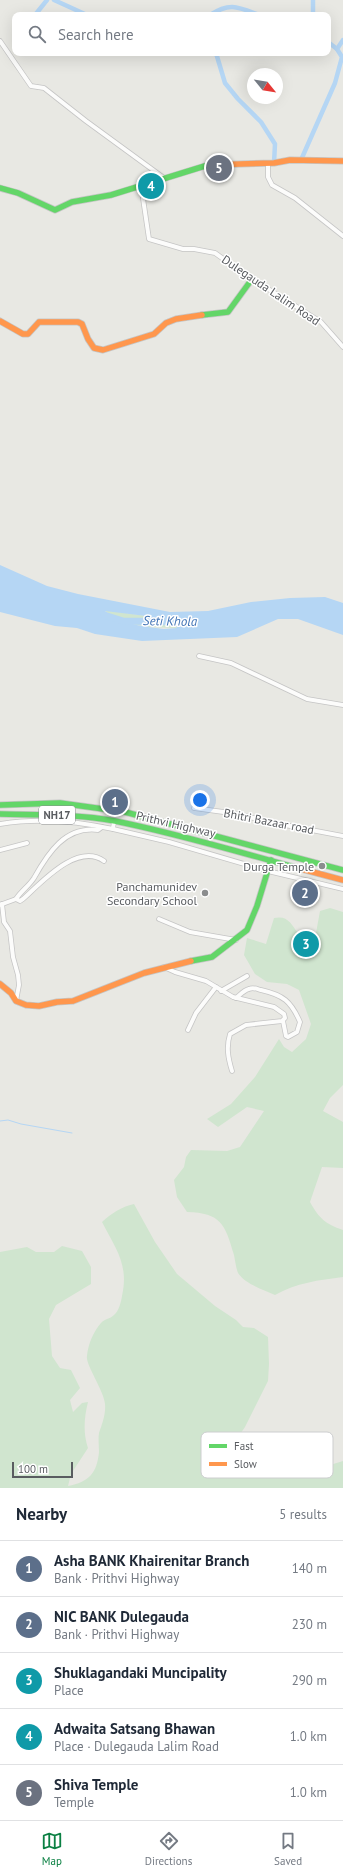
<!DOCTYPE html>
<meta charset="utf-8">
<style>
:root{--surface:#fff;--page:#f6f6f7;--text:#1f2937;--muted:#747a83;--line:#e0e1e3;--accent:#0b8043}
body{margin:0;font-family:"PT Sans",sans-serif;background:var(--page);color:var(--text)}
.compass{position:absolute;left:247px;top:68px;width:36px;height:36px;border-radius:50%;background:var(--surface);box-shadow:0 4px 16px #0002;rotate:120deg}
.scale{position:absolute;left:12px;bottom:10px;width:61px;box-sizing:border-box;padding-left:4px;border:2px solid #595c60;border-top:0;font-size:11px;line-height:14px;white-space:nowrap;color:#595c60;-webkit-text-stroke:3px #fff;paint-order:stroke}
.you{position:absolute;left:200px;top:800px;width:14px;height:14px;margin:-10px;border:3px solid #fff;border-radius:50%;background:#1a73e8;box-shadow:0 0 0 6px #1a73e833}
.badge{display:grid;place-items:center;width:26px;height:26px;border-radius:50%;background:var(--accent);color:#fff;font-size:13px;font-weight:700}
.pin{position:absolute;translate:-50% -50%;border:2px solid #fff;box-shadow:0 1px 4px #0006}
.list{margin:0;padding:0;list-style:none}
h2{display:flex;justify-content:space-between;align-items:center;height:52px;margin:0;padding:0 16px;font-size:17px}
h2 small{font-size:13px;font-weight:400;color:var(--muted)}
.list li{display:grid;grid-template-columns:26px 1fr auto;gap:12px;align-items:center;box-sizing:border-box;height:56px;padding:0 16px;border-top:1px solid var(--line)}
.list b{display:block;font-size:15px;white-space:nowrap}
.list p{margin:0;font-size:13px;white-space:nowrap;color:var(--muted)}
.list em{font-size:13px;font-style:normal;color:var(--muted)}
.icon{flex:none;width:22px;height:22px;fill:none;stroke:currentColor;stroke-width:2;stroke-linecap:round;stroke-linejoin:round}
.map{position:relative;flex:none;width:343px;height:1488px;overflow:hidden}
.search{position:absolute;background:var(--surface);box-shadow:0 4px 16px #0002;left:12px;right:12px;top:12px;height:44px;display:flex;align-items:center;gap:10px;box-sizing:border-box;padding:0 14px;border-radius:8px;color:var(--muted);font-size:15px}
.sheet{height:332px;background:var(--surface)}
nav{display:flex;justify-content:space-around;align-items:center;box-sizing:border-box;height:56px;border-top:1px solid var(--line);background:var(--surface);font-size:11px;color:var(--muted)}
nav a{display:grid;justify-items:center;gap:2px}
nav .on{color:var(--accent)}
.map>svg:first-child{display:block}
.green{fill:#d0e5cf}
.water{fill:#b5d6f4;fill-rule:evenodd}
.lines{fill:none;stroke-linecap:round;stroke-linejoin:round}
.stream{stroke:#b5d6f4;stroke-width:1}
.canal{stroke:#b5d6f4;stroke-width:4.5}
.river{stroke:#b5d6f4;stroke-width:7}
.street-casing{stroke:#c5c5c5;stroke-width:5.5}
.fast-casing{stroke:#c5c5c5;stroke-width:7}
.slow-casing{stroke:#c5c5c5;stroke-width:7}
.street{stroke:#fcfcfb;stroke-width:4}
.fast{stroke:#63d668;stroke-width:5.5}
.slow{stroke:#ff974d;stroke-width:5.5}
.poi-dot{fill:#8b8d8e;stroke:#fff;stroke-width:1.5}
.labels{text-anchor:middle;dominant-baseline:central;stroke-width:3;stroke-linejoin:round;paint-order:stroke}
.shield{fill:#fff;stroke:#8b8d90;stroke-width:1}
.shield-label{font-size:11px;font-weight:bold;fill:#595c60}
.street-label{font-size:12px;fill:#595c60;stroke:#fff}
.poi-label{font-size:12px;fill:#595c60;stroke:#fff;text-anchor:end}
.water-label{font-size:13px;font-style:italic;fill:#4073b5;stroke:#fff}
.key{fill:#fff;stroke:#cdcecf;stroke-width:1}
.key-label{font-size:11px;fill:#595c60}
</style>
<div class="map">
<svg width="343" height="1488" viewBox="0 0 343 1488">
<rect width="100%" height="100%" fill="#e8e8e3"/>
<g class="green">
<path d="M 104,610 L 147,616 L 143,626 C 128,624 116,620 104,610 Z"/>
<polygon points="162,619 175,622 177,628 147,627 152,620"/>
<path d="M 330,908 L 343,912 L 343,1085 L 330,1098 L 323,1111 L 343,1122 L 343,1168 L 322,1167 L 310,1202 C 319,1218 325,1224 343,1230 L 343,1277 C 319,1280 296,1283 275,1295 C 264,1290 245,1284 238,1273 C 236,1268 235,1260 234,1255 C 225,1224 221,1213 187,1212 L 177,1197 L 174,1180 L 184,1167 L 186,1157 L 191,1150 L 227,1151 L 240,1147 L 264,1111 L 247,1107 L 218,1127 L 207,1119 L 231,1104 L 255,1077 L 279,1039 L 284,1047 L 292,1052 L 306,1039 L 311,1024 L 299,990 L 287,984 L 267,982 L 255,974 L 244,955 L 247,938 L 266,944 L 274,918 C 288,915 291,924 298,933 L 307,937 L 316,933 L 320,911 Z"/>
<path d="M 134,1204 L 155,1242 L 177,1274 L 215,1306 L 236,1320 L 243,1327 L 254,1328 L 268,1337 L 269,1364 L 268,1381 L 245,1427 L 223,1459 L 221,1471 L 257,1475 L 298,1475 L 343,1461 L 343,1488 L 0,1488 L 0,1252 L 27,1247 L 36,1252 L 54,1252 L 62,1246 L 82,1251 L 91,1267 L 91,1284 L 56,1305 L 49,1319 L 52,1356 L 60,1368 L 71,1370 L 80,1388 L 70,1400 L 73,1412 L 82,1403 L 88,1402 C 84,1418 83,1433 88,1448 L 71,1474 L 68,1486 C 89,1482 97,1473 99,1452 C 99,1446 98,1439 99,1433 C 102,1424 106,1414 105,1404 C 104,1391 85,1364 87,1356 C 88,1345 93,1332 101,1323 C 104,1319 110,1319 114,1315 C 119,1311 121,1302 122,1296 C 129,1265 116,1249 102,1222 C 112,1213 121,1207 134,1204 Z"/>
</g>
<path class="water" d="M 0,565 L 47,586 L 78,594 L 170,612 L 208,611 L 251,602 L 290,598 L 325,597 L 343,603 L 343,635 L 298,619 L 278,619 L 237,637 L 142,641 L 95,634 L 77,628 L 55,626 L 0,612 ZM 105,611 L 146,616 L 143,626 C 129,624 117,620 105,611 ZM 162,619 L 175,622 L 177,628 L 164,629 L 148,627 L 152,620 Z"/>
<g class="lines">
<polyline class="stream" points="0,1121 8,1120 21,1124 72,1133"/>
<g class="canal">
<polyline points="54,0 87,15"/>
<polyline points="35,15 47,0"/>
<path d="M 210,15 C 230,2 238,7 259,15"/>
<polyline points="313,15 313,0"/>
<polyline points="337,49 343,40"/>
<polyline points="216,53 225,83 238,99 261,122 275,144 274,163"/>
<polyline points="301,160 335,83 342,57 337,49 328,42"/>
</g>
<polyline class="river" points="104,615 123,621 183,622"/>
<defs>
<g id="street">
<polyline points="0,41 31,86 44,88 86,121 164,178"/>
<polyline points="268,163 268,177 272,185 295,198 343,236"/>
<polyline points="141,185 149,239 183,249 194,249 215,253 249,277 321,322 343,347"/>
<polyline points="199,656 231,663 307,699 343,705"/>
<polyline points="194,808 238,814 269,822 343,836"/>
<path d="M 0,824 C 36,818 77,821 113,829 L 114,821"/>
<path d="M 102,827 L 98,830 C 65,826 48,853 34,878 C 29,886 21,891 16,899 L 20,901 L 23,899 C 41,883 77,842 104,861"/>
<polyline points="113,829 169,842 268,871 343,889"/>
<polyline points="0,850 27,843"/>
<polyline points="2,904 4,922 10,931 13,957 18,975 19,985 16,1001"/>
<polyline points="0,905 16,899"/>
<polyline points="159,919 190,932 236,940"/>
<path d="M 164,967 L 175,972 L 206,981 L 233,997 L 274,1007 L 284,1014 L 285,1018 L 282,1021 L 246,1025 L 230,1034 C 226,1047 228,1058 232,1071"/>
<polyline points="221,991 247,976"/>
<path d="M 236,998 C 240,995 244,990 249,989 C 253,987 257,989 261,990 C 283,995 291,1001 300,1022 L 297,1032 L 288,1037 L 286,1036 L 283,1021"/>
<polyline points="188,1030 196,1013 216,987"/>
</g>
<g id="fast">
<polyline points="0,188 18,193 55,210 72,202 111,195 208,165"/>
<polyline points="202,315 228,312 252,279"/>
<polyline points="0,805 60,803 125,812 343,870"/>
<path d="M 0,814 C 38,815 77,814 115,821 C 175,833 235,851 294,867"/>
<polyline points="191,961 212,957 247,930 257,906 271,860"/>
</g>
<g id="slow">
<polyline points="208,165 274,163 290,160 343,161"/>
<polyline points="0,321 23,334 28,334 39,322 78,322 82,324 88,339 94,348 103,350 154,334 166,323 176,319 202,315"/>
<polyline points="294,867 343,880"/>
<polyline points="0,984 11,993 16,1001 26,1005 39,1006 57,1002 73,1001 144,973 191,961"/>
</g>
</defs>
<use href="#street" class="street-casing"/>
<use href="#fast" class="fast-casing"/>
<use href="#slow" class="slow-casing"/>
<use href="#street" class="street"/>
<use href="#fast" class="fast"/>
<use href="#slow" class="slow"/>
</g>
<g class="poi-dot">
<circle cx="322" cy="866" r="4"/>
<circle cx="205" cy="893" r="4"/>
</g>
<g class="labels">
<rect class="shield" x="39" y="806" width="36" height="18" rx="3"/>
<g class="shield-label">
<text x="57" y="815">NH17</text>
</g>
<g class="street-label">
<text transform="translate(271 290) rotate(34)">Dulegauda Lalim Road</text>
<text transform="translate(269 821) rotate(11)">Bhitri Bazaar road</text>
<text transform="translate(176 824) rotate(13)">Prithvi Highway</text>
</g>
<g class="poi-label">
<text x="314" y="866">Durga Temple</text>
<text x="197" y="886">Panchamunidev<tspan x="197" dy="14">Secondary School</tspan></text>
</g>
<g class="water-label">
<text transform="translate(170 621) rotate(1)">Seti Khola</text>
</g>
</g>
<rect x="201" y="1432" width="132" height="46" rx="6" class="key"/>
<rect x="209" y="1444" width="18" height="4" fill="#63d668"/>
<rect x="209" y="1462" width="18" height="4" fill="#ff974d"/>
<g class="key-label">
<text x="234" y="1450">Fast</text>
<text x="234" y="1468">Slow</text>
</g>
</svg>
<svg class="compass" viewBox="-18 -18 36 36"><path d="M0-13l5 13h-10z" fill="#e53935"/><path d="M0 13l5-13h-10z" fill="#747a83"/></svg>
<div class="scale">100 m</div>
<div class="you"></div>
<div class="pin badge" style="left:115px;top:802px;background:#5c6f8a">1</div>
<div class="pin badge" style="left:305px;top:893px;background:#5c6f8a">2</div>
<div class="pin badge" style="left:306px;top:944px;background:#0f9aa8">3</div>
<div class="pin badge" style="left:151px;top:186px;background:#0f9aa8">4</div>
<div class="pin badge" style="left:219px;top:168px;background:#6b7280">5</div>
<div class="search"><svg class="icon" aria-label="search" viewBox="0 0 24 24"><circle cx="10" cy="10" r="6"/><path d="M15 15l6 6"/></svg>Search here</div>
</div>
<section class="sheet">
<h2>Nearby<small>5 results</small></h2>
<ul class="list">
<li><span class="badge" style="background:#5c6f8a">1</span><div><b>Asha BANK Khairenitar Branch</b><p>Bank · Prithvi Highway</p></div><em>140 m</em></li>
<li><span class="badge" style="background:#5c6f8a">2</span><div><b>NIC BANK Dulegauda</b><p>Bank · Prithvi Highway</p></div><em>230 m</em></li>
<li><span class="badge" style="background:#0f9aa8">3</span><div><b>Shuklagandaki Muncipality</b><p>Place</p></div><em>290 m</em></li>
<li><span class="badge" style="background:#0f9aa8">4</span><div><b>Adwaita Satsang Bhawan</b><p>Place · Dulegauda Lalim Road</p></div><em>1.0 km</em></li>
<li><span class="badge" style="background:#6b7280">5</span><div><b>Shiva Temple</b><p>Temple</p></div><em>1.0 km</em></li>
</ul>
</section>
<nav>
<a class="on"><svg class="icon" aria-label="map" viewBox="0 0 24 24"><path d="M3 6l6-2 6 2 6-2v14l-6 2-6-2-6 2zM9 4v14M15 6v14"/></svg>Map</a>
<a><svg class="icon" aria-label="directions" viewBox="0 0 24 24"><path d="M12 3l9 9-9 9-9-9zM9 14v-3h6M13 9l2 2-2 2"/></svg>Directions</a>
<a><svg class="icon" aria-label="saved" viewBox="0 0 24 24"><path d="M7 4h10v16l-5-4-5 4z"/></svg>Saved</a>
</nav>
